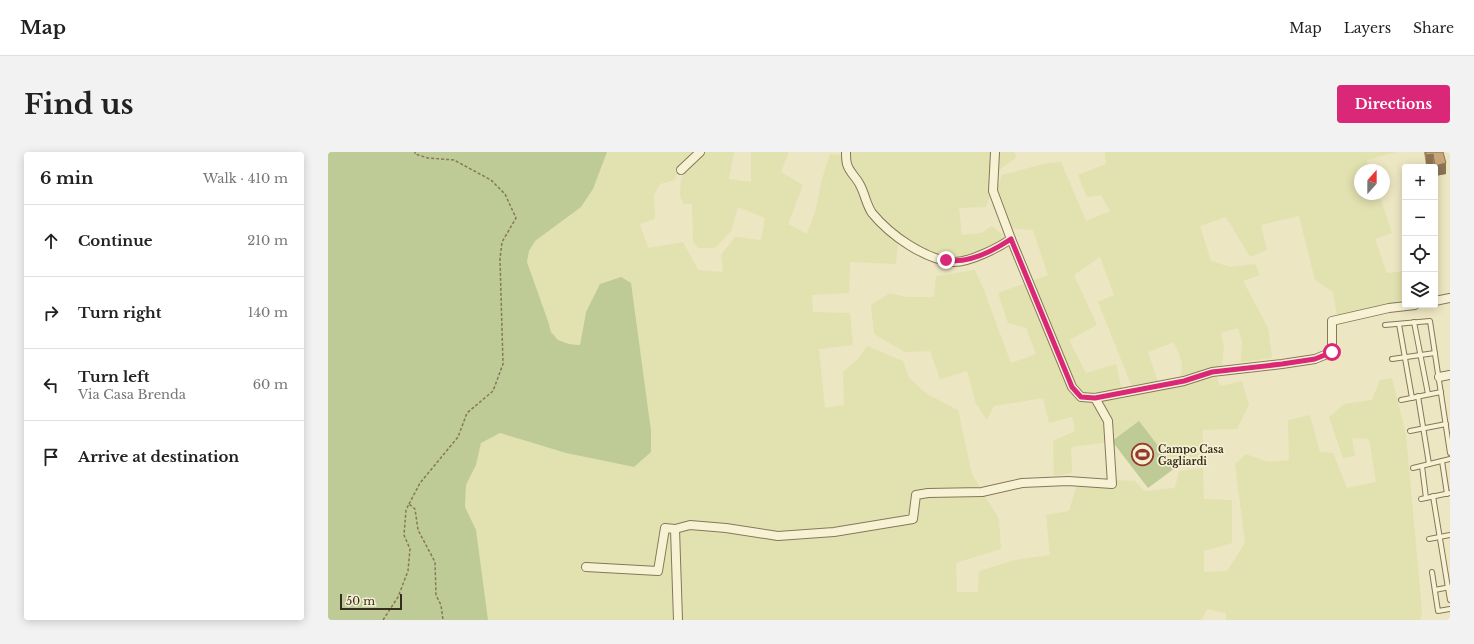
<!DOCTYPE html>
<meta charset="utf-8">
<style>
:root{--surface:#fff;--page:#f2f2f2;--text:#222;--muted:#767676;--line:#e0e0e0;--accent:#db2777}
body{margin:0;font-family:"Libre Baskerville",serif;background:var(--page);color:var(--text)}
.controls{position:absolute;right:12px;top:12px;display:grid;overflow:hidden;border-radius:4px;box-shadow:0 2px 10px #0003}
.controls button{width:36px;height:36px;display:grid;place-items:center;padding:0;border:0;border-bottom:1px solid var(--line);background:var(--surface);color:var(--text);font:20px sans-serif}
.compass{position:absolute;left:1026px;top:12px;width:36px;height:36px;border-radius:50%;background:var(--surface);box-shadow:0 2px 10px #0003;rotate:21deg}
.scale{position:absolute;left:12px;bottom:10px;width:62px;box-sizing:border-box;padding-left:4px;border:2px solid #372d1e;border-top:0;font-size:11px;line-height:14px;white-space:nowrap;color:#372d1e;-webkit-text-stroke:3px #f5efd2;paint-order:stroke}
.stop{position:absolute;width:12px;height:12px;margin:-9px;border:3px solid #db2777;border-radius:50%;background:#fff}
.stop.end{background:#db2777;border-color:#fff;box-shadow:0 1px 4px #0008}
.list{margin:0;padding:0;list-style:none}
h2{display:flex;justify-content:space-between;align-items:center;height:52px;margin:0;padding:0 16px;font-size:17px}
h2 small{font-size:13px;font-weight:400;color:var(--muted)}
.list li{display:grid;grid-template-columns:26px 1fr auto;gap:12px;align-items:center;box-sizing:border-box;height:72px;padding:0 16px;border-top:1px solid var(--line)}
.list b{display:block;font-size:15px;white-space:nowrap}
.list p{margin:0;font-size:13px;white-space:nowrap;color:var(--muted)}
.list em{font-size:13px;font-style:normal;color:var(--muted)}
.icon{flex:none;width:22px;height:22px;fill:none;stroke:currentColor;stroke-width:2;stroke-linecap:round;stroke-linejoin:round}
.map{position:relative;flex:none;width:1122px;height:468px;overflow:hidden;border-radius:4px}
header{display:flex;align-items:center;gap:24px;box-sizing:border-box;height:56px;padding:0 20px;background:var(--surface);border-bottom:1px solid var(--line)}
header strong{font-size:19px}
nav{display:flex;gap:22px;margin-inline-start:auto;font-size:14px}
.intro{display:flex;align-items:center;justify-content:space-between;box-sizing:border-box;height:96px;padding:0 24px}
h1{margin:0;font-size:28px}
.button{padding:10px 18px;border-radius:4px;background:var(--accent);color:#fff;font-size:14px;font-weight:700}
main{display:flex;gap:24px;padding:0 24px}
aside{flex:1;background:var(--surface);border-radius:4px;box-shadow:0 2px 10px #0003}
.map>svg:first-child{display:block}
.farmland{fill:#e2e1b0}
.green{fill:#becb97}
.lines{fill:none;stroke-linecap:round;stroke-linejoin:round}
.lane-casing{stroke:#86775a;stroke-width:6}
.street-casing{stroke:#86775a;stroke-width:10}
.path{stroke:#86775a;stroke-width:1.5;stroke-dasharray:3 2;stroke-linecap:butt}
.lane{stroke:#f8f2d5;stroke-width:4}
.street{stroke:#f8f2d5;stroke-width:8}
.wall{fill:#ae8e68}
.shaded-wall{fill:#8d7455}
.building{fill:#caa579;stroke:#8d7455}
.route{stroke:#db2777;stroke-width:5}
.labels{text-anchor:middle;dominant-baseline:central;stroke-width:3.5;stroke-linejoin:round;paint-order:stroke}
.poi-label{font-size:10px;font-weight:bold;fill:#372d1e;stroke:#f5efd2;text-anchor:start}
</style>
<header>
<strong>Map</strong>
<nav><a>Map</a><a>Layers</a><a>Share</a></nav>
</header>
<div class="intro"><h1>Find us</h1><a class="button">Directions</a></div>
<main>
<aside>
<h2>6 min<small>Walk · 410 m</small></h2>
<ul class="list">
<li><svg class="icon" aria-label="ahead" viewBox="0 0 24 24"><path d="M12 20V5M6 11l6-6 6 6"/></svg><div><b>Continue</b></div><em>210 m</em></li>
<li><svg class="icon" aria-label="right" viewBox="0 0 24 24"><path d="M7 20v-9h11M14 6l5 5-5 5"/></svg><div><b>Turn right</b></div><em>140 m</em></li>
<li><svg class="icon" aria-label="left" viewBox="0 0 24 24"><path d="M17 20v-9H6M10 6l-5 5 5 5"/></svg><div><b>Turn left</b><p>Via Casa Brenda</p></div><em>60 m</em></li>
<li><svg class="icon" aria-label="arrive" viewBox="0 0 24 24"><path d="M6 21V4h12l-3 4 3 4H6"/></svg><div><b>Arrive at destination</b></div></li>
</ul>
</aside>
<div class="map">
<svg width="1122" height="468" viewBox="0 0 1122 468">
<rect width="100%" height="100%" fill="#ede6c2"/>
<g class="farmland">
<polygon points="279,0 365,0 350,14 347,28 332,32 326,43 327,67 312,72 320,96 355,90 370,118 395,120 393,103 407,85 433,88 437,66 410,55 403,79 387,96 370,96 365,90 364,52 355,52 352,43 353,27 358,19 370,8 376,0 406,0 401,27 423,30 423,0 461,0 453,20 475,33 460,72 479,82 487,60 494,27 502,2 515,3 530,32 545,65 570,93 568,112 522,110 521,141 484,143 485,160 522,161 525,193 491,197 497,256 516,253 515,220 531,206 539,194 575,209 581,226 599,242 630,258 644,322 671,367 673,397 628,411 629,440 650,440 651,419 687,408 722,403 718,363 741,359 751,326 807,329 817,339 847,336 851,319 875,316 876,347 904,348 904,391 876,399 876,420 899,419 917,391 907,312 918,302 940,310 961,308 960,268 982,263 992,300 1005,301 1019,336 1048,330 1041,287 1024,286 1027,304 1015,306 1001,265 1016,252 1044,248 1052,228 1064,226 1078,283 1094,459 1092,468 898,468 898,461 879,457 874,468 160,468 137,355 138,333 148,313 153,291 172,281 238,301 306,315 258,160 252,193 241,192 230,188 223,180 220,169 199,110 201,99 207,89 216,82"/>
<polygon points="521,0 687,0 688,6 671,18 658,55 631,56 634,83 653,81 664,74 674,82 677,87 649,109 611,116 580,90 570,83 548,61 541,47 535,29 523,13"/>
<polygon points="777,0 1068,0 1039,8 1040,18 1032,18 1032,42 1045,42 1053,48 1064,81 1047,87 1059,121 1077,119 1077,148 1009,163 1005,140 987,128 971,64 933,73 939,98 922,105 898,65 872,74 883,109 902,115 927,112 932,123 915,129 940,176 944,206 913,210 914,190 910,176 893,181 896,195 894,213 853,225 854,210 846,190 820,200 830,230 804,235 770,150 786,143 772,105 746,123 769,173 741,188 758,221 788,212 793,234 805,242 854,234 888,223 892,234 914,229 921,253 909,277 875,278 874,308 849,311 789,289 743,295 744,321 726,324 725,289 747,279 744,265 721,271 715,246 666,254 659,268 648,252 639,219 612,227 602,199 577,200 546,182 543,153 562,141 578,145 606,145 608,124 647,118 655,136 683,211 708,202 698,176 680,171 670,141 720,123 705,78 675,76 664,52 674,23 719,11 733,10 758,69 782,59 773,43 759,45 750,23 778,12"/>
</g>
<g class="green">
<polygon points="0,0 279,0 265,37 253,55 207,89 201,99 199,110 220,169 223,180 230,188 241,192 252,193 258,160 272,132 293,125 303,131 323,279 323,300 306,315 238,301 172,281 153,291 148,313 138,333 137,355 148,378 160,468 0,468"/>
<polygon points="811,269 847,316 820,336 784,289"/>
</g>
<g class="lines">
<defs>
<g id="lane">
<polyline points="1086,170 1100,242"/>
<polyline points="1071,172 1084,246"/>
<polyline points="1057,173 1102,169 1122,301"/>
<polyline points="1064,207 1107,201"/>
<polyline points="1090,244 1101,312"/>
<polyline points="1073,248 1113,240"/>
<polyline points="1082,279 1118,272"/>
<polyline points="1114,309 1119,342"/>
<polyline points="1094,314 1098,346"/>
<polyline points="1085,316 1122,307"/>
<polyline points="1105,344 1122,448"/>
<polyline points="1093,347 1122,341"/>
<polyline points="1101,387 1122,383"/>
<polyline points="1104,420 1110,459 1122,457"/>
<polyline points="1107,438 1122,435"/>
</g>
<g id="street">
<path d="M 518,0 C 518,4 518,8 519,12 C 521,20 529,26 532,33 C 537,42 538,52 544,61 C 562,83 597,108 626,110 C 642,110 670,96 683,87 L 665,39 L 667,0"/>
<polyline points="353,18 372,0"/>
<polyline points="683,87 744,235 753,245 767,246 856,229 884,220 954,212 987,207 1004,200 1004,169 1061,156 1087,153"/>
<polyline points="1107,149 1122,146"/>
<polyline points="1111,225 1122,223"/>
<polyline points="347,377 362,373 398,376 450,384 506,380 585,367 588,343 600,341 654,340 694,331 740,329 784,332 780,269 767,246"/>
<polyline points="258,415 330,419 337,376 347,377 350,468"/>
</g>
</defs>
<use href="#lane" class="lane-casing"/>
<use href="#street" class="street-casing"/>
<g class="path">
<polyline points="81,352 92,331 130,285 139,261 165,239 175,212 172,107 174,90 188,66 177,42 163,28 126,8 100,6 87,2 87,0"/>
<polyline points="55,468 70,445 80,419 82,397 76,383 78,358 81,352 87,357 90,378 107,410 108,443 113,453 115,468"/>
</g>
<use href="#lane" class="lane"/>
<use href="#street" class="street"/>
</g>
<polygon class="wall" points="1096,0 1115,0 1118,22 1107,24 1107,15 1105,15 1105,12 1098,13"/>
<g class="shaded-wall">
<polygon points="1105,2 1105,12 1098,13 1098,3"/>
<polygon points="1118,11 1118,22 1107,24 1107,14"/>
</g>
<polygon class="building" points="1098,0 1115,0 1118,11 1107,14 1105,2 1098,3"/>
<g class="lines">
<path class="route" d="M 618,108 C 640,112 665,99 683,87 L 744,235 L 753,245 L 767,246 L 856,229 L 884,220 L 954,212 L 987,207 L 1004,200"/>
</g>
<defs>
<symbol id="stadium-ring" viewBox="-11 -11 22 22"><circle r="9.5" fill="#f5efd2" stroke="#94382b" stroke-width="1.5"/><path d="M0-5a6.5 5 0 1 0 0 10a6.5 5 0 1 0 0-10ZM-3.5-1.8h7v3.6h-7Z" fill="#94382b"/></symbol>
</defs>
<g fill-rule="evenodd">
<use href="#stadium-ring" x="802" y="290" width="25" height="25"/>
</g>
<g class="labels">
<g class="poi-label">
<text x="830" y="297">Campo Casa<tspan x="830" dy="12">Gagliardi</tspan></text>
</g>
</g>
</svg>
<div class="controls">
<button>+</button>
<button>−</button>
<button><svg class="icon" aria-label="locate" viewBox="0 0 24 24"><circle cx="12" cy="12" r="6"/><path d="M12 2v4M12 18v4M2 12h4M18 12h4"/></svg></button>
<button><svg class="icon" aria-label="layers" viewBox="0 0 24 24"><path d="M12 4l9 5-9 5-9-5zM3 14l9 5 9-5"/></svg></button>
</div>
<svg class="compass" viewBox="-18 -18 36 36"><path d="M0-13l5 13h-10z" fill="#e53935"/><path d="M0 13l5-13h-10z" fill="#767676"/></svg>
<div class="scale">50 m</div>
<div class="stop" style="left:1004px;top:200px"></div>
<div class="stop end" style="left:618px;top:108px"></div>
</div>
</main>
